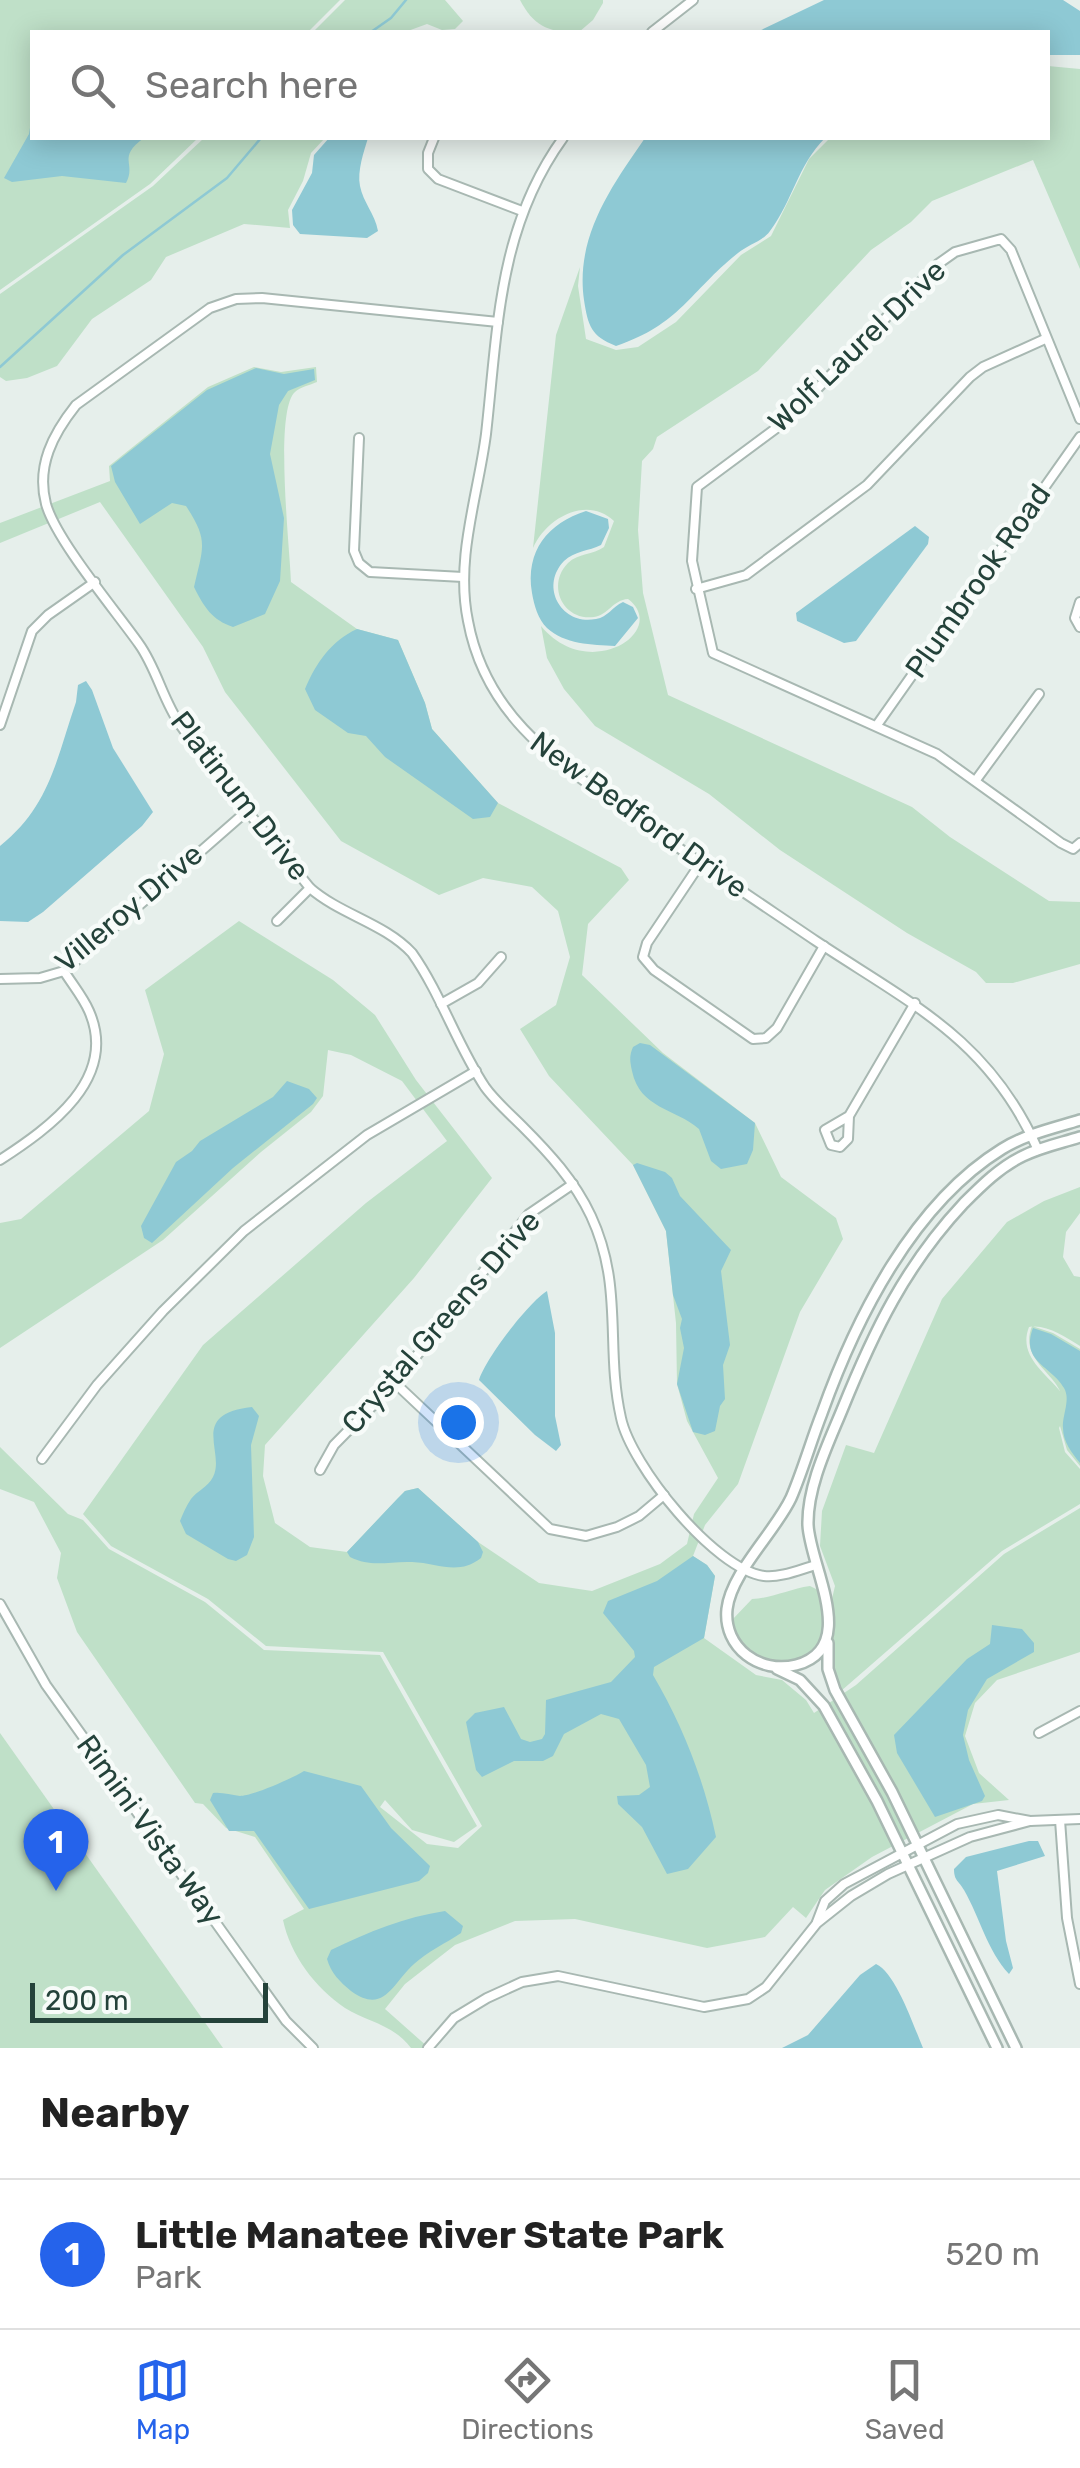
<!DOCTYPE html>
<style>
:root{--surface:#fff;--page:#f6f6f6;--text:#222;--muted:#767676;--line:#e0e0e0;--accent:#2563eb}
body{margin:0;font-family:Rubik,sans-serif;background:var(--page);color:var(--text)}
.scale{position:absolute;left:30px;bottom:25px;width:238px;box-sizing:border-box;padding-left:10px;border:5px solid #24423a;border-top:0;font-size:28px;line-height:35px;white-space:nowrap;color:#24423a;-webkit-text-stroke:8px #f7fbf9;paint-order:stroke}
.you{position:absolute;left:458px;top:1422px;width:35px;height:35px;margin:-25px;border:8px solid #fff;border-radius:50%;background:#1a73e8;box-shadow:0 0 0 15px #1a73e833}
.badge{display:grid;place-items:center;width:65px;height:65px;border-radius:50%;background:var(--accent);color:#fff;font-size:32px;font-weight:700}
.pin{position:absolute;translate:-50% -82px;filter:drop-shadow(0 2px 5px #0008)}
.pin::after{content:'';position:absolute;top:52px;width:35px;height:30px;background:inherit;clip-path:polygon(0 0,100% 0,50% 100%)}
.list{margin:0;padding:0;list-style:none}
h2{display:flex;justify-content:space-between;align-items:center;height:130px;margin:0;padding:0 40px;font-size:42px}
h2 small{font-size:32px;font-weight:400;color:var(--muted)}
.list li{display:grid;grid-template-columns:65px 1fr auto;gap:30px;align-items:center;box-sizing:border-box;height:150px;padding:0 40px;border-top:2px solid var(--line)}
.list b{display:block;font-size:38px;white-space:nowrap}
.list p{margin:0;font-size:32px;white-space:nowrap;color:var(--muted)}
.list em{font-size:32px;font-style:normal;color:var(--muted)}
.icon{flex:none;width:55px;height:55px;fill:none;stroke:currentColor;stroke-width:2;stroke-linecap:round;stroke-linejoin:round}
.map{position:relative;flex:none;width:1080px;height:2048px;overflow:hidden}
.search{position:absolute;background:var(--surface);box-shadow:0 5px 25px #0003;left:30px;right:30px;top:30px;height:110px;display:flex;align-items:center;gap:25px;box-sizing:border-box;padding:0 35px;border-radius:0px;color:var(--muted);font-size:38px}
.sheet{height:280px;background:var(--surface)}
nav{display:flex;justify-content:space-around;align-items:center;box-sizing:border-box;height:140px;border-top:2px solid var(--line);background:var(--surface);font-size:28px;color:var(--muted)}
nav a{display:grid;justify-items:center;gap:5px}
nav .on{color:var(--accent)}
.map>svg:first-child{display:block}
.green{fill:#bfe0c8}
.water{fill:#8ec9d4}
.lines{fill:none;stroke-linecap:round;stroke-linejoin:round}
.stream{stroke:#8ec9d4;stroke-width:2.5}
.minor-casing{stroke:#a8b8b2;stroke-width:12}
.tertiary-casing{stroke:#a8b8b2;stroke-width:14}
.minor{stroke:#fff;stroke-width:8}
.tertiary{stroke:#fff;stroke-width:9}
.labels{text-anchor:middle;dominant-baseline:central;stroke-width:9;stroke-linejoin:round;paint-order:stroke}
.street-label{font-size:30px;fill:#24423a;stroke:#f7fbf9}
</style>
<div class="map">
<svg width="1080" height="2048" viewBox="0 0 1080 2048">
<rect width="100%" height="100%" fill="#e6efeb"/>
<g class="green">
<polygon points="0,0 340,0 308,32 32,32 32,138 198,138 150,184 0,290"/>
<polygon points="345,0 445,0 463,21 455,29 442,30 427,24 405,32 313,32"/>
<path d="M 520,0 L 603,0 L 603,3 L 593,20 L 579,32 C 550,33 534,27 520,0 Z"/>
<path d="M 1048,66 L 1080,69 L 1080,269 L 1033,160 L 932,201 L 911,222 L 871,250 L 758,371 L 657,437 L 653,449 L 642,461 L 638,530 L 643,593 L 668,695 L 912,807 L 950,837 L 1049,901 L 1080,902 L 1080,964 L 1013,983 L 986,983 L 976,972 L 907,933 L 780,850 L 709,794 L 595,726 L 564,689 L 547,658 L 541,626 C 589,684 670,631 628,599 C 613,600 608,615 594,617 C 563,621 546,585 568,563 C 578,553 593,555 604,547 L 614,521 C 587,495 546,518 533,548 L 556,335 L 580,267 L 578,286 L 586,339 L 616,350 L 638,347 L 676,322 L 741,255 L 771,236 L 809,159 L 830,138 L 1048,138 Z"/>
<polygon points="204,138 325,138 311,153 303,181 288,210 290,228 244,224 166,257 151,280 92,319 57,366 27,378 6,381 0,377 0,294 153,186"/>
<path d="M 254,367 L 281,372 L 316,367 L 317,382 C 310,385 300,387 295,392 C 274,411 290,549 291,582 L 357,629 L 398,640 L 425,703 L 432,729 L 498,803 L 621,868 L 629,880 L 588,924 L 582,975 L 663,1053 L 755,1123 L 781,1177 L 836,1218 L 843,1239 L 800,1312 L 738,1484 L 705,1525 L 693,1556 L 707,1565 L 715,1576 L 704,1638 L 756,1675 L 782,1680 L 806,1700 L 814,1713 L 856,1685 L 1004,1554 L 1080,1508 L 1080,1652 L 997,1680 L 975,1703 L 965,1736 L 979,1773 L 1009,1800 L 973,1804 L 872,1857 L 825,1890 L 806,1918 L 793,1907 L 765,1937 L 707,1948 L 575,1919 L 515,1921 L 455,1945 L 405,1984 L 385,2009 L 429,2048 L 411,2048 C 394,2025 368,2022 345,2008 C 315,1988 290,1954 283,1920 L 304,1909 L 255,1837 L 226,1828 L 203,1804 L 195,1803 L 77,1632 L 57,1578 L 61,1553 L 34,1502 L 0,1489 L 0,1447 L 68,1514 L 83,1520 L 109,1549 L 205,1602 L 264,1650 L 380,1655 L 477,1826 L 454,1842 L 412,1830 L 385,1800 L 380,1807 L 427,1844 L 458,1848 L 482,1826 L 383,1652 L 266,1646 L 208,1599 L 111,1546 L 83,1514 L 203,1345 L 366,1203 L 447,1141 L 402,1081 L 351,1055 L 328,1050 L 323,1096 L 311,1112 L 261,1152 L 163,1240 L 0,1348 L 0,1223 L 21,1219 L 149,1111 L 164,1054 L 145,990 L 239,921 L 333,980 L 375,1015 L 416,1080 L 492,1178 L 414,1278 L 265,1445 L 263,1476 L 275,1523 L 310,1547 L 347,1552 L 405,1491 L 418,1488 L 478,1542 L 539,1583 L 592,1591 L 660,1564 L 687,1544 L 694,1514 L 718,1478 L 687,1421 L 677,1384 L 676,1323 L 666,1231 L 633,1165 L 549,1076 L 520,1029 L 556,1005 L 570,957 L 558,911 L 532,887 L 483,878 L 439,895 L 341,841 L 225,692 L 203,647 L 100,502 L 0,543 L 0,523 L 110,481 L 109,466 L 208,387 Z"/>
<path d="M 1080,1187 L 1080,1213 L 1066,1232 L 1063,1257 L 1074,1276 L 1080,1277 L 1080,1346 C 1065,1337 1047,1324 1029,1327 C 1018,1355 1044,1372 1060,1391 C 1050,1370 1020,1357 1032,1326 L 1053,1333 L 1080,1349 L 1080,1466 L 1067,1450 L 1060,1426 L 1059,1428 L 1065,1452 L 1080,1469 L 1080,1504 L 1002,1551 L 841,1691 L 831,1654 L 835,1621 L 831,1603 L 835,1586 L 820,1546 L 822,1511 L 846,1445 L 874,1453 L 942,1299 L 1007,1222 L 1044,1201 Z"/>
<path d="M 810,1586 L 818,1590 C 822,1606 828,1622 822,1638 C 805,1682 742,1664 732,1620 L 752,1599 C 773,1598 789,1589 810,1586 Z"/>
<polygon points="0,1733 223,2048 0,2048"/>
</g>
<g class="water">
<polygon points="824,0 1063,0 1080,11 1080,55 1048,55 1048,32 757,32"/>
<path d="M 32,115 L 32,138 L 144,138 C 116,158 137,163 126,183 L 62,176 L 12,182 L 4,178 L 29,134 Z"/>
<path d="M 329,138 L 368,138 C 364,151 357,171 360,186 C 363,202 375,214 378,231 L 367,238 L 300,234 L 293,225 L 292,210 L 312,173 L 314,155 Z"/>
<path d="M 645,138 L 825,138 C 798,165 793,200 770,231 C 763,241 748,245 738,253 C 690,291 681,324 616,346 C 591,336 588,326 584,300 C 575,237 611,187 645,138 Z"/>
<path d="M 256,368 L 284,374 L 314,369 L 315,380 L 288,391 L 279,405 L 270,454 L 284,518 L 280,581 L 265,614 L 233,627 C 212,620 204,607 194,587 C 203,547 209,541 186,506 L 172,503 L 140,524 L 115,482 L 111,466 L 207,390 Z"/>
<path d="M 586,511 L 608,519 L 609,528 L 601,545 C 589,551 574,551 564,561 C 539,587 562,626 596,619 C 608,617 612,607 623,602 L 633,607 L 638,618 L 615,646 C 592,645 564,644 547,628 C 538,619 534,605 532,593 C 525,551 548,523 586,511 Z"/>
<polygon points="915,526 929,537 928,544 856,641 844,643 797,621 796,613"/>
<path d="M 357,629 L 398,640 L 425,703 L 432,729 L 498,803 L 490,817 L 473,819 L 385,757 L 366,736 L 348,733 L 315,710 L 305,689 C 316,663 331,641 357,629 Z"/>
<path d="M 86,681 L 92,690 L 113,748 L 153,812 L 142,826 L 43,912 L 28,922 L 0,921 L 0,846 C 50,806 56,760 76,702 L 78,685 Z"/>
<path d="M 640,1043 L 650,1045 L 755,1123 L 753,1150 L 747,1164 L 721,1169 L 711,1161 L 699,1129 C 675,1108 640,1109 632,1071 C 630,1061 629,1056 633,1047 Z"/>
<polygon points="287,1081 309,1089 317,1098 313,1104 233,1168 152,1243 144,1238 141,1226 176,1162 192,1151 200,1141 273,1097"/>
<polygon points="637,1163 665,1172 672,1178 680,1196 731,1250 721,1271 730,1345 723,1365 725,1399 720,1406 715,1431 705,1435 693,1432 677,1384 684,1348 680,1328 682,1319 673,1295 666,1231 633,1165"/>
<path d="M 547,1291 L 555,1333 L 555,1416 L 561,1445 L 556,1451 L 535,1435 L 479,1380 C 486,1358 528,1303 547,1291 Z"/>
<path d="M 1033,1328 L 1051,1334 L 1080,1351 L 1080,1463 C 1072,1453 1063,1442 1063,1428 C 1062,1415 1071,1400 1064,1388 C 1052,1366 1020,1362 1033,1328 Z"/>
<path d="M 252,1407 L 259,1416 L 251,1445 L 254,1537 L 247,1555 L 236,1561 L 228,1559 L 186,1534 L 180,1521 C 183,1514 186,1506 191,1499 C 197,1491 208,1487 213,1477 C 226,1452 188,1414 252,1407 Z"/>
<path d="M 418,1488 L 478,1542 L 483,1552 L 481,1558 C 458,1576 438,1563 412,1562 C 388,1561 372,1568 350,1557 L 347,1552 L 398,1498 L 405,1491 Z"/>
<path d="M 693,1556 L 707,1565 L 715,1576 L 704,1638 L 654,1667 L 653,1675 C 683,1726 704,1780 716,1837 L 688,1869 L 667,1874 L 642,1827 L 618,1804 L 617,1796 L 639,1795 L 650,1787 L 646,1765 L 619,1719 L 601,1714 L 564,1734 L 553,1756 L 543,1761 L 514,1761 L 482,1777 L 476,1770 L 466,1722 L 475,1713 L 504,1707 L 521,1739 L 530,1742 L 542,1739 L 545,1734 L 546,1700 L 611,1682 L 635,1657 L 634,1651 L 603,1613 L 608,1601 L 657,1581 Z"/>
<polygon points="992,1625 1022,1629 1034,1643 1034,1652 987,1679 968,1710 963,1735 969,1760 985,1796 982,1801 935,1817 897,1753 894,1735 967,1659 990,1644"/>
<path d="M 304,1771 L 361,1786 L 391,1828 L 430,1866 L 428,1873 L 419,1881 L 309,1909 L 254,1831 L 229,1831 L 210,1800 L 213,1793 C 223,1792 230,1795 240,1796 C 252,1796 291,1779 304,1771 Z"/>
<path d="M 1029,1841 L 1038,1841 L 1045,1856 L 997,1871 L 1006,1941 L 1013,1968 L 1009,1974 C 987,1950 980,1918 964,1890 C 959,1881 954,1881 954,1869 L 966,1857 Z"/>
<path d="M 445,1911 L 463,1926 L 461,1933 C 446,1943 427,1952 414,1964 C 392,1984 384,2015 351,1991 C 340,1982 331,1973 327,1959 L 331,1950 C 368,1932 405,1917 445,1911 Z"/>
<path d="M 876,1964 C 896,1973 914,2027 923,2048 L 782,2048 L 808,2035 L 860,1975 Z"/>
</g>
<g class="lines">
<g class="stream">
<polyline points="371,32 391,18 406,0"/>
<polyline points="0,367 123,255 227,178 261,138"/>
</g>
<defs>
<g id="minor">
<polyline points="652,32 693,0"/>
<polyline points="434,138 428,153 428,169 438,179 522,211"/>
<path d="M 563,138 C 498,228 498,328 486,434 C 478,496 455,558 468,621 C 485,713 551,758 622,808 C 686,854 751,897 816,941 C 911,1004 989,1039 1038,1150"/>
<path d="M 498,322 L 262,298 L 236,299 L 210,308 L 76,405 C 53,434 36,466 46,504 C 56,540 115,610 139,644 C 157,669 163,701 181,726 C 221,782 267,834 310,888 C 341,915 384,923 412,953 C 441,994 457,1045 485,1087 C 495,1101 509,1113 522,1126 C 549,1153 574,1180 591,1216 C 624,1287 605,1347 621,1418 C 631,1465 714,1569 764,1576 C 781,1578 801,1569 816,1565"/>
<polyline points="1080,419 1011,250 1001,239 955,252 938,264 786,421 697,487 692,561 713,653 937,754 1061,843 1073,849 1080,843"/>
<polyline points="359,438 354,551 359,563 370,572 463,577"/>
<polyline points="696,589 746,575 867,485 970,377 983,367 1045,339"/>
<polyline points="1080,602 1075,618 1080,627"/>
<polyline points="0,725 32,631 48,615 95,582"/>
<polyline points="877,725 1080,437"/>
<polyline points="976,780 1039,694"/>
<polyline points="700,864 647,943 643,957 654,970 753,1039 766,1038 777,1028 824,946"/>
<polyline points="277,921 310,888"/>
<polyline points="0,979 40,978 64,971 248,810"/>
<polyline points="441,1004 478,983 501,957"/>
<polyline points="849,1116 848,1139 840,1147 831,1145 825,1130 849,1116 915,1003"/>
<path d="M 0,1160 C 49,1128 119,1079 89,1011 C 83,997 72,984 64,971"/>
<polyline points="395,1383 550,1529 586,1536 617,1527 639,1516 664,1495"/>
<polyline points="42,1459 97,1385 163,1311 244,1231 367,1135 476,1071"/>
<polyline points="320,1470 334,1445 395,1383 529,1214 573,1184"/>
<polyline points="0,1604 46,1685 286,2021 313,2048"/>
<polyline points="1039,1733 1080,1711"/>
<polyline points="1060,1820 1067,1918 1080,1984"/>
<polyline points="817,1922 825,1901 844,1884 957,1824 998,1815 1030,1821"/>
<polyline points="428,2048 454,2018 487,1998 522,1982 558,1976 704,2007 748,1999 766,1987 817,1923 851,1896 888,1874 970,1837 1030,1821 1080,1819"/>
</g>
<g id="tertiary">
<path d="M 1080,1120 C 1054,1128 1026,1134 1002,1149 C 913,1204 856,1318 822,1413 C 811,1441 803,1470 791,1498 C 775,1532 731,1573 727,1609 C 723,1648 760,1674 796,1665 C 860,1648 810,1567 808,1525 C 807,1487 828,1444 842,1410 C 874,1331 905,1266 964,1203 C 982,1185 1000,1167 1023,1156 C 1041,1147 1061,1143 1080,1137"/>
<polyline points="828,1643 828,1669 835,1690 892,1792 1016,2048"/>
<polyline points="777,1669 800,1680 824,1706 877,1801 997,2048"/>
</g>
</defs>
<use href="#minor" class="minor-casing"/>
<use href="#tertiary" class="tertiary-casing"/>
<use href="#minor" class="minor"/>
<use href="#tertiary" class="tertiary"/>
</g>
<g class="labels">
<g class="street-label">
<text transform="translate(857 346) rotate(-44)">Wolf Laurel Drive</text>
<text transform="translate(978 581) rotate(-55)">Plumbrook Road</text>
<text transform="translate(240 796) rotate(52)">Platinum Drive</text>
<text transform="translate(639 815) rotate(36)">New Bedford Drive</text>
<text transform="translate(129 908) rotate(-40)">Villeroy Drive</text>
<text transform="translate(441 1322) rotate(-49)">Crystal Greens Drive</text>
<text transform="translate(150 1830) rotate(54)">Rimini Vista Way</text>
</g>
</g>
</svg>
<div class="scale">200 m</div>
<div class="you"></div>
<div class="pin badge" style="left:56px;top:1891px">1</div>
<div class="search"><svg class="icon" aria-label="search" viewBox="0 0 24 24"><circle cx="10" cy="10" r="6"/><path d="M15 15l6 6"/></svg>Search here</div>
</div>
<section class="sheet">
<h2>Nearby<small></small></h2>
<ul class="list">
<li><span class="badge">1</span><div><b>Little Manatee River State Park</b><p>Park</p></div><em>520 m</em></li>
</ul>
</section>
<nav>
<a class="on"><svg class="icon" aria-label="map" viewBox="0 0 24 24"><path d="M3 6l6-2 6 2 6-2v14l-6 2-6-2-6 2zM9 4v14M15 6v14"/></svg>Map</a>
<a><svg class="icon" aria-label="directions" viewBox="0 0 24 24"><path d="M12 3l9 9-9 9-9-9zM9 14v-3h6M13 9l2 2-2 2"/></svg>Directions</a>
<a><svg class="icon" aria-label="saved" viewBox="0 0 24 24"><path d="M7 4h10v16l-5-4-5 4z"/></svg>Saved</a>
</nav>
